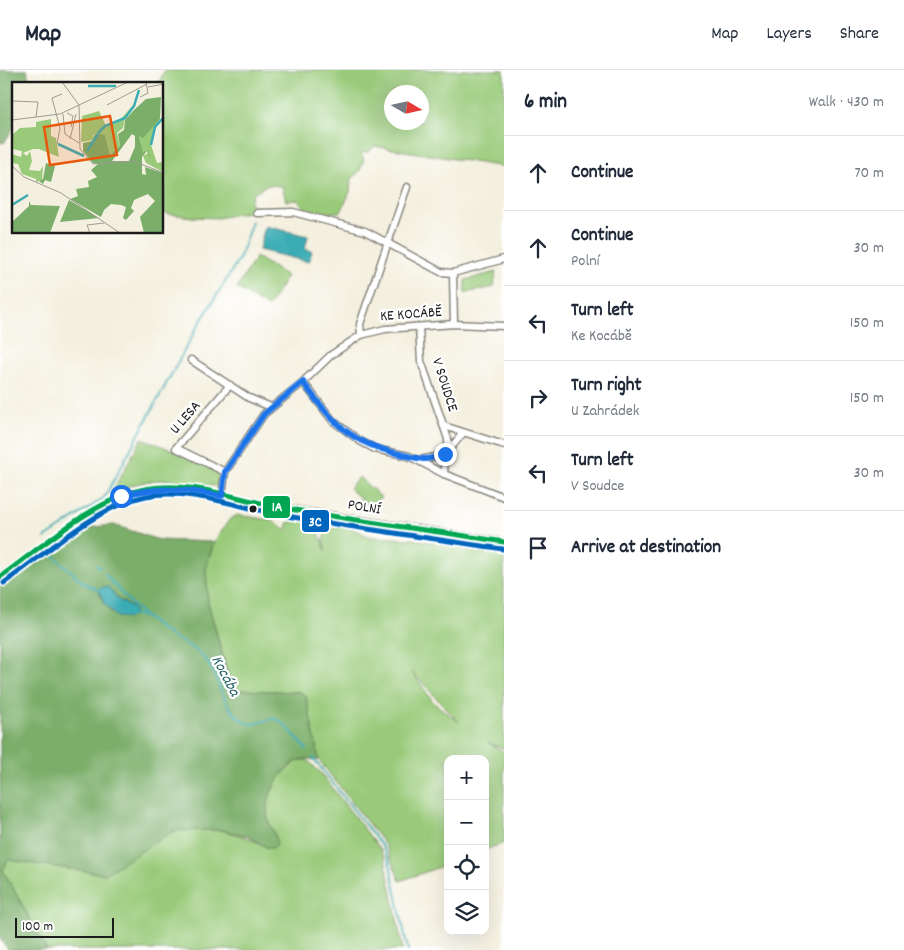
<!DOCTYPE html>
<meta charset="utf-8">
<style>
:root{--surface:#fff;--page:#f2f2f3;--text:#1f2937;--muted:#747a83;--line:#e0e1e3}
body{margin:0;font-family:Dekko,sans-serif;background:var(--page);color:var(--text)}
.controls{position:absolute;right:15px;bottom:15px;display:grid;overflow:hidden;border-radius:10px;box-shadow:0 5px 20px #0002}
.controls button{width:45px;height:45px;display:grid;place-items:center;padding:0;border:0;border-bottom:1px solid var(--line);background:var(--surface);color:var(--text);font:25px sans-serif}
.compass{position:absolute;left:384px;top:15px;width:45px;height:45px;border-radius:50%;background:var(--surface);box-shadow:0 5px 20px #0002;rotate:99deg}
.scale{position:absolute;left:15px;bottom:12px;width:99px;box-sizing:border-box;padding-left:5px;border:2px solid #1c1c1c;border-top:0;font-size:14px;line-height:18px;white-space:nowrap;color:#1c1c1c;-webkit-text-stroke:4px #fff;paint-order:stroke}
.stop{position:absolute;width:15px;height:15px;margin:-11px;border:4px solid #1a73e8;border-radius:50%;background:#fff}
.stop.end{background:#1a73e8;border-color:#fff;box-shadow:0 1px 5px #0008}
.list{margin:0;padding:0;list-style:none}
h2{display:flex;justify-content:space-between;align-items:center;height:65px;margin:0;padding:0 20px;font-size:21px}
h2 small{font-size:16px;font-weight:400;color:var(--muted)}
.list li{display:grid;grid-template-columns:32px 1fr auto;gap:15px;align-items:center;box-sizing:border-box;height:75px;padding:0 20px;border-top:1px solid var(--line)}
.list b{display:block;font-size:19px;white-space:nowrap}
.list p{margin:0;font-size:16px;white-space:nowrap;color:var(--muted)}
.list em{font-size:16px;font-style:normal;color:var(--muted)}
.icon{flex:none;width:28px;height:28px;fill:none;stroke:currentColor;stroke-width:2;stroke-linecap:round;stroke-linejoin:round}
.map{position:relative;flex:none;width:504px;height:880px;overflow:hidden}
header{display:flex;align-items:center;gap:30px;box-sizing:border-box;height:70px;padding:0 25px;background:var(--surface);border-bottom:1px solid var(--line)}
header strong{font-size:24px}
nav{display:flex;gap:28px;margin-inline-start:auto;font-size:18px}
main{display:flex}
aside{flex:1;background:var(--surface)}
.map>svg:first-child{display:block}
.green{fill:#99ca79;stroke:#5a734a;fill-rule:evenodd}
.forest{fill:#7aae69;stroke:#4b6542;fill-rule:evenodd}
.water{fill:#3aacb4;stroke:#2b6468}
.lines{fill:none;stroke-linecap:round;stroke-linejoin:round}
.stream{stroke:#3aacb4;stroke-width:2}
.street-casing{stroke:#88867e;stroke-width:9}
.street{stroke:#fff;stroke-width:6}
.bus-1-casing{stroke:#fff;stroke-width:9}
.bus-2-casing{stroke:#fff;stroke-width:9}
.bus-1{stroke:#00a651;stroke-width:5}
.bus-2{stroke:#0065bd;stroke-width:5}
.route{stroke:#1a73e8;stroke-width:6}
.bus-dot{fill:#1c1c1c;stroke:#fff;stroke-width:2}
.labels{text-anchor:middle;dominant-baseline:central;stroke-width:4.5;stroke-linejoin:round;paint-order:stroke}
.street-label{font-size:15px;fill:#1c1c1c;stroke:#fff}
.water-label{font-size:16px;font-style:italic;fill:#2b6468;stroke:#fff}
.inset-river{fill:none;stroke:#3aacb4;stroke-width:2.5}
.inset-road{fill:none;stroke:#9e9b91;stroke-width:1}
.view{fill:#e8590c;fill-opacity:0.15;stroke:#e8590c;stroke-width:2.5}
.inset-edge{fill:none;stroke:#1c1c1c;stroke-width:2.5}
.line-badge{stroke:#fff;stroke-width:2}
.badge-label{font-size:14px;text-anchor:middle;font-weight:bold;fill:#fff}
</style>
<header>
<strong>Map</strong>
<nav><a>Map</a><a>Layers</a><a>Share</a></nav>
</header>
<main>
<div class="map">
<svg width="504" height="880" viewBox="0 0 504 880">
<rect width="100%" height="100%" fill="#fff"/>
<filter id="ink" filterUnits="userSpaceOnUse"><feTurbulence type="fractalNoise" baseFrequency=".02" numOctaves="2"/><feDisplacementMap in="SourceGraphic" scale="10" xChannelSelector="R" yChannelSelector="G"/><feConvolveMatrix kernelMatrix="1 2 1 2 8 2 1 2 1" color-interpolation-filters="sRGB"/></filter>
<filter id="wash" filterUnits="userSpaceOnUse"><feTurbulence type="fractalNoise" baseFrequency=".0096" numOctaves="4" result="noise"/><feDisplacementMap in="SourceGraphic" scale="20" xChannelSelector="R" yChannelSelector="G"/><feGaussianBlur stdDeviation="1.12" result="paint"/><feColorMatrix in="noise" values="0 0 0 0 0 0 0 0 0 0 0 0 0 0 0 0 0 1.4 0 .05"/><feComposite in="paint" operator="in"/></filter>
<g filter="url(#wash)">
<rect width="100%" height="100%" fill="#f4f0df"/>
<g class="green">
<path d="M 165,0 L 504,0 L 504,97 L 374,76 L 369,82 L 361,83 L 364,89 L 360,100 L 351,110 L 350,122 L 341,142 C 322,142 310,148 298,130 L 286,131 L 282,116 L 267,115 L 253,123 L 250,132 L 257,140 L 218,148 L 192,147 L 163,143 L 162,14 L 158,14 ZM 392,22 L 422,22 L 422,52 L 392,52 Z"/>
<polygon points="256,187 287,206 268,237 237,218"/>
<polygon points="496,202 494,217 465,223 465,210"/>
<path d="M 142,368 L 197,390 L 222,404 L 221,416 C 202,416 187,412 170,410 C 149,409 131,415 112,422 Z"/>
<polygon points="359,407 381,427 371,438 349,418"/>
<path d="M 237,445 L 271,450 L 287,460 L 288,452 L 301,450 L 315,453 L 326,481 L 323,470 L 325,463 L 337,456 L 350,457 L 370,467 L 414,469 L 504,485 L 504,679 L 487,672 L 504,682 L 504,773 L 485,780 L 485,689 L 448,689 L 448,794 L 400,811 L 385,775 L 319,690 L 300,622 L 240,620 L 231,615 L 208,532 L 206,499 L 214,472 L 229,450 ZM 412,602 L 459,652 L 434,633 Z"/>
<path d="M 299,690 L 307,690 L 319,701 L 380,779 L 385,789 L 403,880 L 47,880 L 3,800 L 5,792 L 8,790 L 105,804 C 118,795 162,764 175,761 C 208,754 240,762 268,778 L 276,767 C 274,761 269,755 268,749 C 262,725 281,702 299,690 Z"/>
</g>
<g class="forest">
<polygon points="0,0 27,0 30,14 14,14 14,57 4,73 0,72"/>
<path d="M 114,455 L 159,470 L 214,472 L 206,499 L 208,532 L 229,611 L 231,615 L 240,620 L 300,622 L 306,626 L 319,690 C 313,690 305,688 300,690 C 281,696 263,730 268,749 C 270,758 276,764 277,774 L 273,778 L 268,778 L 248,766 L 221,760 L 173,761 L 105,804 L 8,790 L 3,800 L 47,880 L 9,880 L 0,869 L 0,517 L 83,458 ZM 112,521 L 119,530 L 133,538 L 112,543 L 99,524 Z"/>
</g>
<g class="water">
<polygon points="265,156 308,166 305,179 312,181 309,192 259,180"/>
<polygon points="102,517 108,517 119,530 133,538 135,544 129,548 117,547 104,533 99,520"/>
</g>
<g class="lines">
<g class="stream">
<polyline points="45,468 104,428 195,261 240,187 252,151"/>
<polyline points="53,485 84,513 101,521"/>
<polyline points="97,495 100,498"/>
<path d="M 105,504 C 123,526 146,551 171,566 C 184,574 195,577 205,589 C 221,609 221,638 245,652 C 255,658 265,648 275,649 C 283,650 301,673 307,680"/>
<polyline points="133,544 145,547"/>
<polyline points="313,688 382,776 389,790 408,880"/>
</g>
</g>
</g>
<g filter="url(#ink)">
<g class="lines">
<defs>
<g id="street">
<polyline points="257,143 293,142 365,161 441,202 453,203 504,189"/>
<polyline points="453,203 454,254"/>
<polyline points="419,257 421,291 448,369 448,380"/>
<polyline points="361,265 360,254 407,117"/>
<polyline points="191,290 249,328 271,337"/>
<polyline points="303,312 333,351 360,371 375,379 409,386 444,404 504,427"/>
<polyline points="444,356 504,375"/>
<polyline points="420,390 445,385"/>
<polyline points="225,402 176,378 230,315"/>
<polyline points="444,404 445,385 463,363"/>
<polyline points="222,426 225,402 264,344 303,312 331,285 361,265 385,259 454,254 504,256"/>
<path d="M 0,507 C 38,481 102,427 145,419 C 185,412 239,430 280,437 C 354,450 429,460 504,472"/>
</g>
</defs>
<use href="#street" class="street-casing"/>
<use href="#street" class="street"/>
<defs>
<path id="bus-1" d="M 0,507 C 42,477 94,429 145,419 C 189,410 237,429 279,437 C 354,451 429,460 504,472"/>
<path id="bus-2" d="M 4,513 C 45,484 97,436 146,426 C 190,418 238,437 281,445 C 355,458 429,468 503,479"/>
</defs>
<use href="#bus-1" class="bus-1-casing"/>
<use href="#bus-2" class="bus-2-casing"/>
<use href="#bus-1" class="bus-1"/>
<use href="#bus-2" class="bus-2"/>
</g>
</g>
<g class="lines" filter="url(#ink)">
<path class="route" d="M 121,426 C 158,416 184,419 222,426 L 225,402 L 264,344 L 303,312 C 332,353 350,373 400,384 C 420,389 425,392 445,384"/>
</g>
<circle class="bus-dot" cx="253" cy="439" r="4.5"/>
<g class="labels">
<g class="street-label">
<text transform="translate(411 245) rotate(-4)">KE KOCÁBĚ</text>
<text transform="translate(444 315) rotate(72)">V SOUDCE</text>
<text transform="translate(186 348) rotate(-49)">U LESA</text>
<text transform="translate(364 438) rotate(9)">POLNÍ</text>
</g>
<g class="water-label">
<text transform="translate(225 606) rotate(62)">Kocába</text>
</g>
</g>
<g transform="translate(12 12)">
<rect width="151" height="151" fill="#f4f0df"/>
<path d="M 123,21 L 113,36 L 111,46 L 105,51 L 108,64 L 98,73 L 93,53 L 86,51 L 81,53 L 82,58 L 69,60 L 70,34 L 87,29 L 94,44 L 106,40 ZM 39,37 L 39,54 L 44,56 L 47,75 L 27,67 L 21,67 L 11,71 L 15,74 L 18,69 L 20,79 L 17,88 L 28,89 L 31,84 L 30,98 L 24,100 L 24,97 L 10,92 L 6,82 L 0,81 L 0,72 L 9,75 L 10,69 L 0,67 L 0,53 L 8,46 L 24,45 L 24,40 ZM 148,37 L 142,47 L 139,63 L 145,81 L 151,80 L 151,90 L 134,81 L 131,74 L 136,71 L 136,68 L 131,72 L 127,54 Z" fill="#99ca79"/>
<path d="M 149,15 L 148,37 L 131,56 L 127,54 L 131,71 L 136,68 L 139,77 L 135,69 L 130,75 L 130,92 L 134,93 L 133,85 L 151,91 L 151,151 L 132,151 L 128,135 L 143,119 L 136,112 L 122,118 L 119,126 L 122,129 L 114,138 L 111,136 L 114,125 L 109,123 L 99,122 L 92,128 L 89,135 L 58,117 L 66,114 L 64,107 L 77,105 L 76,99 L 85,95 L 79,88 L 86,82 L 81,81 L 71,69 L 71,61 L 81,59 L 82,53 L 86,51 L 93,53 L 98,73 L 108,64 L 106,52 L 112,48 L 113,38 L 122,28 L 134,17 ZM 120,52 L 123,54 L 123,65 L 117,79 L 100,79 ZM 34,81 L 43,84 L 39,100 L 33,98 L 31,102 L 27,99 L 31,97 ZM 57,118 L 87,136 L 48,140 ZM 17,119 L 19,123 L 48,124 L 38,151 L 0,151 L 0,140 L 17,124 Z" fill="#7aae69" fill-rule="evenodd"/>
<path class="inset-river" d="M 76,4 L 104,4M 86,51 L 93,44 L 113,36 L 122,24 L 127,8M 46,62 L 72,74M 139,63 L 143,45 L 152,35M 75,69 L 86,52M 0,123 L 16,113"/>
<path class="inset-road" d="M 50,0 L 67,23 L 116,0M 136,5 L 152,2M 128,15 L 136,11 L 134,0M 0,19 L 26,20 L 24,35M 95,23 L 135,2M 55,31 L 61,34 L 59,45M 51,32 L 53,52 L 67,61M 0,38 L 48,32 L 67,23 L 68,67 L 81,82 L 121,79 L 152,91M 58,57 L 64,32M 45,62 L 48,46 L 40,16 L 50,12M 0,84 L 12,95 L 49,111 L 108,151M 78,151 L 75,143 L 92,141"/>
<path class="view" d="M 98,34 L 105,73 L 38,83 L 32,45 Z"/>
<rect width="151" height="151" class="inset-edge"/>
</g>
<g class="line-badge">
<rect x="262" y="425" width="29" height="24" rx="5" fill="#00a651"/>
<rect x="301" y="439" width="29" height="24" rx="5" fill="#0065bd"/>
</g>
<g class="badge-label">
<text x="277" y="441">1A</text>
<text x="315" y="456">3C</text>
</g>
</svg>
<div class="controls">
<button>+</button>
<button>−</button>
<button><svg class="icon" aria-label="locate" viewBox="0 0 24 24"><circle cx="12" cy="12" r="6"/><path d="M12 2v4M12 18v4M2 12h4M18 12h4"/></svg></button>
<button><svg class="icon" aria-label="layers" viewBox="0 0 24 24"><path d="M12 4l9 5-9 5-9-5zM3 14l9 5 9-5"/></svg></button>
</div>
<svg class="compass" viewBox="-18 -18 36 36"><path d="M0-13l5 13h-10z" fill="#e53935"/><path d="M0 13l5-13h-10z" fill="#747a83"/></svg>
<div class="scale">100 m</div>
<div class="stop" style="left:121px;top:426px"></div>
<div class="stop end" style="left:445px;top:384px"></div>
</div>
<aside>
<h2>6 min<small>Walk · 430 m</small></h2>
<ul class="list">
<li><svg class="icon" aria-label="ahead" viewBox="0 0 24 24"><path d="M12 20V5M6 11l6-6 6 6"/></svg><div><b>Continue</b></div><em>70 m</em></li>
<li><svg class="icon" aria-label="ahead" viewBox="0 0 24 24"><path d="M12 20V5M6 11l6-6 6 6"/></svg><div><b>Continue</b><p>Polní</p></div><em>30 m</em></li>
<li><svg class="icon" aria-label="left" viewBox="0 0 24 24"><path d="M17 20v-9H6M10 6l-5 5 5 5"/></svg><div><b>Turn left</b><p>Ke Kocábě</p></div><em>150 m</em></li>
<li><svg class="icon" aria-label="right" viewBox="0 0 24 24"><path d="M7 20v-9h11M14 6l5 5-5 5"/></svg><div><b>Turn right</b><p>U Zahrádek</p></div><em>150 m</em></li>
<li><svg class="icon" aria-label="left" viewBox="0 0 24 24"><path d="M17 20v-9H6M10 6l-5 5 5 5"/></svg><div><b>Turn left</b><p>V Soudce</p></div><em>30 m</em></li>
<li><svg class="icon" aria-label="arrive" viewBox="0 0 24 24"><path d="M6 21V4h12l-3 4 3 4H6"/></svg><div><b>Arrive at destination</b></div></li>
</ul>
</aside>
</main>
